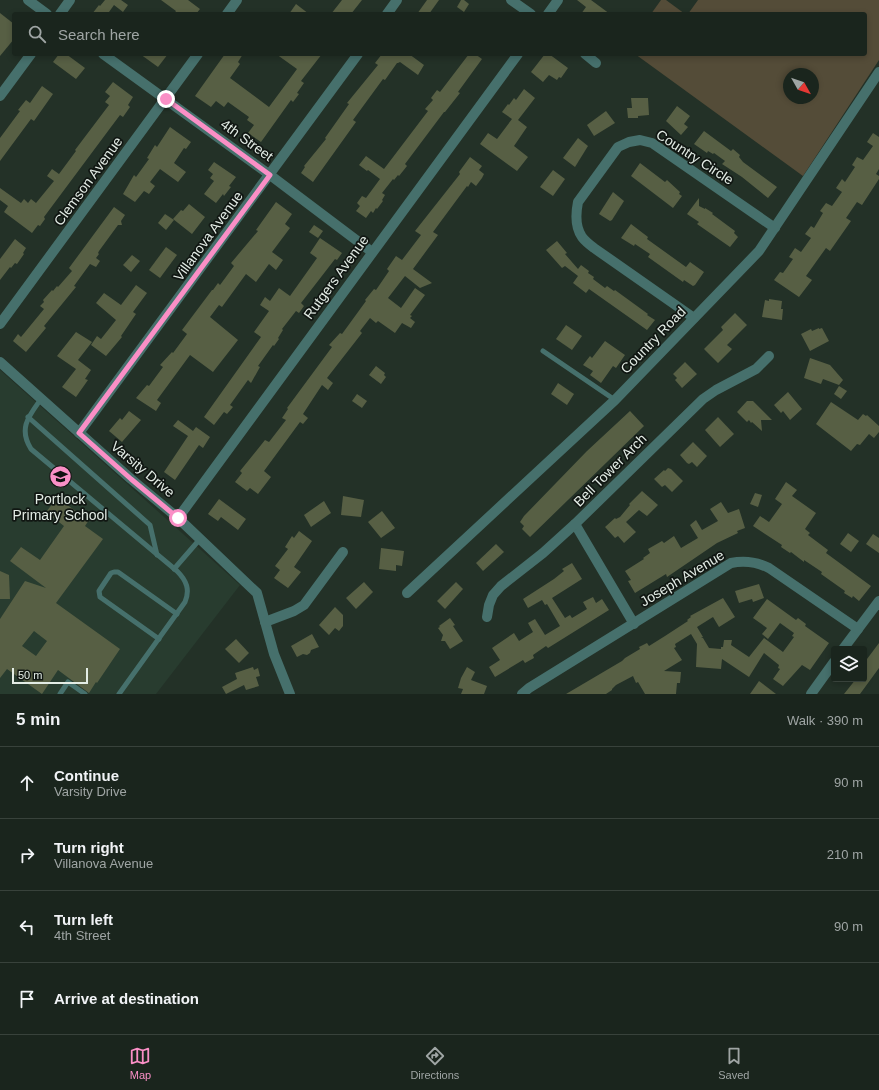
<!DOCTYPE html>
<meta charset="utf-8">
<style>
:root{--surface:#1a251d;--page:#232d26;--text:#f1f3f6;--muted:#9fa5a4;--line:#38423b;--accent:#fa8fc6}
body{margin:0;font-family:Arial,sans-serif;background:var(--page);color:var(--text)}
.controls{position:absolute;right:12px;bottom:12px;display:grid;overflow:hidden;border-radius:4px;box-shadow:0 2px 6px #0003}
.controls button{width:36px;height:36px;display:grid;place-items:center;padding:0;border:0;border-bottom:1px solid var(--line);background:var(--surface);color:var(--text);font:20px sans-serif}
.compass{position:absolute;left:783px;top:68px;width:36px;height:36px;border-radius:50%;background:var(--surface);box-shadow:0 2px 6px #0003;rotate:130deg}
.scale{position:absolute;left:12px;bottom:10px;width:76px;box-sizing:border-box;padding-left:4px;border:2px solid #e3ece5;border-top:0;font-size:11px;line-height:14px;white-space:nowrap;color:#e3ece5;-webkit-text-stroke:3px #111713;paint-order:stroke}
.stop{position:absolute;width:12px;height:12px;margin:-9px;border:3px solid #fa8fc6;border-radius:50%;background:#fff}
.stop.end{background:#fa8fc6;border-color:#fff;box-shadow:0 1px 4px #0008}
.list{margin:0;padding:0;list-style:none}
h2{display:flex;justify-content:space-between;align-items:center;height:52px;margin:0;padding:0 16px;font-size:17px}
h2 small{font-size:13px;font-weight:400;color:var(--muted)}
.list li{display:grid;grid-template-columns:26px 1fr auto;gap:12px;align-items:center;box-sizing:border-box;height:72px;padding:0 16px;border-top:1px solid var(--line)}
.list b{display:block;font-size:15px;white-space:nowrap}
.list p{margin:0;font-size:13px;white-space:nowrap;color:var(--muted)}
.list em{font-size:13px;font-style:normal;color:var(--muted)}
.icon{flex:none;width:22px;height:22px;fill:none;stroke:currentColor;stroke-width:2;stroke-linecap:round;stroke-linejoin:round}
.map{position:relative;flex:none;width:879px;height:694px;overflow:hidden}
.search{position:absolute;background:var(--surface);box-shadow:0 2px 6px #0003;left:12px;right:12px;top:12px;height:44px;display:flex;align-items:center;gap:10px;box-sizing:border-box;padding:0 14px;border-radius:4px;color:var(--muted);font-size:15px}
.sheet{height:340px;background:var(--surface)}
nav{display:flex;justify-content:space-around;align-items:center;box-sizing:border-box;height:56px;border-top:1px solid var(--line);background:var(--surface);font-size:11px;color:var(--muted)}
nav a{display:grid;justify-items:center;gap:2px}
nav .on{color:var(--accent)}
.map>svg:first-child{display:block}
.built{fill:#283c2f}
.green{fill:#544c38;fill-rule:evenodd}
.building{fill:#575f44;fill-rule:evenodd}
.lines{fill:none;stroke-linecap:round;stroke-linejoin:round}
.lane{stroke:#46706c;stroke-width:5}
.street{stroke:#46706c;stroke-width:10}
.route{stroke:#fa8fc6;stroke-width:5}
.labels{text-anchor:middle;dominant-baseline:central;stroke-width:3.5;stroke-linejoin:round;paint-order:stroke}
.street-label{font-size:14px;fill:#e3ece5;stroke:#111713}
.poi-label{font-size:14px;fill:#e3ece5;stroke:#111713}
</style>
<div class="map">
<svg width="879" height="694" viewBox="0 0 879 694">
<rect width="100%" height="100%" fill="#233127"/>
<polygon class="built" points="0,370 240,585 156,694 0,694"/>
<g class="green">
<polygon points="661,0 666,0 685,14 651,14"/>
<path d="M 698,0 L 879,0 L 879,60 L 803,176 L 635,54 L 865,54 L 865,14 L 688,14 ZM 789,74 L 813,74 L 813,98 L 789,98 Z"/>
</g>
<g class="building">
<polygon points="105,0 121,0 128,5 123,12 114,5 109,12 111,14 92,14 99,5 100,6"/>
<polygon points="161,0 188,0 200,9 196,14 174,14 176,11"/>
<polygon points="342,0 362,0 351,14 331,14"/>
<polygon points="427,0 439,0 429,14 417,14"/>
<polygon points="461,0 464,0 469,4 464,12 457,7"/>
<polygon points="577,0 591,0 610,14 581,14 586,7"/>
<polygon points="296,4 309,14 289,14"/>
<polygon points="0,13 14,24 14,39 0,56"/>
<polygon points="59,54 66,54 85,68 76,79 53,62"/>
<polygon points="140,54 168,54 158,67"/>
<polygon points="225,54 243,54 238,62 240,64 230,78 269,107 297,69 276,54 322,54 301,81 304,83 297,93 299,94 293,102 291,100 261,142 248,133 254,125 247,120 249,117 228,102 224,107 216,101 211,107 195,96"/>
<polygon points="382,54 409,54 424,65 418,75 400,62 398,63 397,63 385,80 383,79 353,120 356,122 313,182 301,173 305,167 304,166 326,139 325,138 349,104 347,103 378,65 375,63"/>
<polygon points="469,54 475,54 482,59 458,92 460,93 445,112 444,112 405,164 407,166 399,176 398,175 394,180 393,179 382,193 385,195 382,200 383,201 377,209 376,208 373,213 371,211 366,218 356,211 360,206 357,203 362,196 366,198 380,179 368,170 367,171 359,165 366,156 384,169 428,111 425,109 433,100 431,98 437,90 440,92"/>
<polygon points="545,54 549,54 568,68 561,78 559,77 557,80 549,75 543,82 531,72"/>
<polygon points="113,82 133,97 128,105 130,107 123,117 120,115 111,127 44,217 45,219 40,226 38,225 32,233 4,212 8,206 0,200 0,188 21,203 24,199 28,203 31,199 36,203 54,181 47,176 52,169 59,174 76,151 75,150 109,105 105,102 110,96 105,92"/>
<polygon points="42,86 53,94 34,121 31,119 0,161 0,138 20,111 18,110 26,100 30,103"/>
<polygon points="524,89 535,98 518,120 527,127 514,146 528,157 517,171 480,144 488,133 497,139 512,119 502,112 508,104 509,105 514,98 516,100"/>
<polygon points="631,98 648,98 649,115 638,116 638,118 628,118 627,108 632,108"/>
<polygon points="677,106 690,116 684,124 688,127 681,135 666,121"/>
<polygon points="606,111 615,123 594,136 587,125"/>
<polygon points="170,127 191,142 186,149 184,148 174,163 186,172 178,182 160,169 150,182 155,186 149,194 144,191 135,202 123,194 134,175 136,177 149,159 147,158 155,145 157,147"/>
<polygon points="704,131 731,151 733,149 740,155 739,157 743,162 777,187 768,198 742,177 722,164 725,161 714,153 713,154 708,151 707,153 694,144"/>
<polygon points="873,133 879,137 879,169 876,174 879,176 879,179 862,205 857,202 846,218 851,221 830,251 826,248 806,276 812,280 799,297 774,280 780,272 783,273 793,259 789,257 795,248 801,252 811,238 805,234 811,226 814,228 823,213 820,211 826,203 832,206 842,192 836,188 842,179 845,182 855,167 852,165 857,157 863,160 873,146 867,142"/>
<polygon points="578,138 588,146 575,167 563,158"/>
<polygon points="470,157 482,166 479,170 484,174 482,178 476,186 471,182 468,187 467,186 433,232 438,235 413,269 432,283 420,288 405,276 388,298 401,308 415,288 425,295 410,315 412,316 410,318 415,322 411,328 402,323 395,333 378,321 376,323 370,318 360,331 362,333 327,378 333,383 328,390 322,385 303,414 308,418 303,424 300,422 264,471 271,477 258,494 250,488 247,491 235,482 242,473 240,471 265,440 269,442 286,420 282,418 288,409 287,408 332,347 329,345 340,333 342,334 366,301 365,300 374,289 376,290 389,271 387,269 396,256 402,260 421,235 415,231 460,174 459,172"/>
<polygon points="214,162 236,177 229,186 231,187 224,196 223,194 216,203 204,194 214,181 210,178 213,174 208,170"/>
<polygon points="640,163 665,182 667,180 680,192 679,194 682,196 673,208 631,176"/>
<polygon points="553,170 565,179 553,196 540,187"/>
<polygon points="613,192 624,201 612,220 610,221 599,214"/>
<polygon points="699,198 699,206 705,209 705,208 713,213 712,214 735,231 734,233 738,237 730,247 697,224 699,222 687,214"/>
<polygon points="276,202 292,214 285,224 290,228 272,252 283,260 276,270 269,264 256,282 246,274 222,307 219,305 210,317 238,340 213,372 190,355 157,400 161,403 156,411 136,398 147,385 149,386 163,367 160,365 172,352 173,353 187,334 182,330 212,290 213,290 218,283 220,285 234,266 231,263 258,231 256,230"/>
<polygon points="189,204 205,217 192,234 173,219 181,210 183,211"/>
<polygon points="114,207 125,215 121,221 122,225 118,225 99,251 98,253 99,254 96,258 100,261 96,267 90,264 74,286 76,287 44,326 46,328 26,352 13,341 18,334 21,337 44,309 40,306 44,302 43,300 52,290 53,291 57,286 58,287 72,271 69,268"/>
<polygon points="165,214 174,220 166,230 158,223"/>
<polygon points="631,224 648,237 647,239 686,267 690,262 704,272 695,285 693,286 684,280 683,282 648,257 650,254 635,244 634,246 621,238"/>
<polygon points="314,225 323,231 318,238 309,232"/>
<polygon points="320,238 342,253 337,260 335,259 301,303 304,306 299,313 296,311 282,329 283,330 278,338 279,339 274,346 273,345 258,366 260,367 251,383 248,380 230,405 233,407 227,414 224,412 214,425 204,417 261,337 254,332 269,311 260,305 265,297 270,301 279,288 290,296 317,258 310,253"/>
<polygon points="15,239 26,248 23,253 24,254 17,264 15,263 11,268 10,267 0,280 0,259"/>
<polygon points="557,241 567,253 565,254 578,269 581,265 589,271 588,273 594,277 593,279 605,288 607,286 614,291 615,290 648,314 647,315 655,320 647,330 589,289 586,293 573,283 578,276 565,266 562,268 546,250"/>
<polygon points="166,247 177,255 160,278 149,270"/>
<polygon points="132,255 140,261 131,272 123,265"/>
<polygon points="136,285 147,293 133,312 136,314 121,336 122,337 106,356 91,345 97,336 101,339 116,320 96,303 104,293 121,305"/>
<polygon points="769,299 782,301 781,309 783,309 782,320 762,317 765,300 769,301"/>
<polygon points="735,313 747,325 727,345 732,349 718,363 704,349 723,330 721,327"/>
<polygon points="566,325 582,336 572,350 556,339"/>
<polygon points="819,328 819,329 822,328 829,341 810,351 801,334 811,329 812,331"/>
<polygon points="76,332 92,342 78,360 91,370 85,379 88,380 76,397 62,387 76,369 57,356"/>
<polygon points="605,341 625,355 616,368 613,366 601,383 590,375 593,371 583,365 590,356 592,358"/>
<polygon points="810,358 830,365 843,380 839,385 823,379 821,384 804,378"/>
<polygon points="685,362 697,374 682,388 675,380 677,378 673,374"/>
<polygon points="376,366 385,373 384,375 386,377 381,384 369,375"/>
<polygon points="558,383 574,394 567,405 551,394"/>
<polygon points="839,386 847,391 841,399 834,394"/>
<polygon points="788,392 802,409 790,420 783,411 781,413 774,405"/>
<polygon points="357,394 367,401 362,408 352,401"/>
<polygon points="747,401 753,401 772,420 761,420 762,431 752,422 751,423 749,420 747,422 737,412"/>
<polygon points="831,402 858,420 863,414 866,416 867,415 879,426 879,432 874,438 869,434 860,445 857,444 851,451 816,424"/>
<polygon points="129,411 141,420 122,442 109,431 120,418 122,420"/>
<polygon points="630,411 644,426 530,537 522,529 524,526 520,522 524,516 587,451"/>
<polygon points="718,417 734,434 720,447 705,430"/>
<polygon points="178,420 193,431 196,427 210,437 203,448 199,445 175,480 164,472 188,436 173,426"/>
<polygon points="693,442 707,456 697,467 692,462 689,464 687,463 680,455"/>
<polygon points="668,468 671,469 683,481 672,492 665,485 662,487 654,479 664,470 665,471"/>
<polygon points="786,482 797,490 792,496 816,513 805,529 810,533 808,535 828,550 826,553 871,586 859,601 853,596 852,598 844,593 845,591 821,574 822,572 804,560 804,562 791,552 790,553 781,547 782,545 753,526 760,516 769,522 782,504 775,499"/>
<polygon points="642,491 658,505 647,516 639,510 626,522 636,532 624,543 618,536 615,538 605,527 615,518 616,519 620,517 630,505 629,504"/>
<polygon points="755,493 762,495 758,507 750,504"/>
<polygon points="343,496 364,500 361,517 341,515"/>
<path d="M 57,498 L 89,520 L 85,526 L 103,539 L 56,603 L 120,649 L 97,683 L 96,682 L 89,693 L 58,670 L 42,694 L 7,669 L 0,678 L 0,619 L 25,581 L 46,588 L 10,561 L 21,547 L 40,560 L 64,526 L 46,512 ZM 34,631 L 47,641 L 36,656 L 22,646 Z"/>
<polygon points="219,499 246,519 238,530 221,517 218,521 208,514"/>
<polygon points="324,501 331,513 311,527 304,515"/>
<polygon points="721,502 728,513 739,509 745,528 737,531 738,533 717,543 667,577 666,574 635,593 628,581 631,580 625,571 644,559 643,558 650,553 648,549 662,541 664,543 674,536 681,548 698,538 690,525 696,520 702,530 718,521 710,509"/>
<polygon points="382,511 395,528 381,538 368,522"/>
<polygon points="299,531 312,541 294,567 301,572 288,588 274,578 280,570 275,566 288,549 285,547 292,536 294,538"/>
<polygon points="848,533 859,541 851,552 840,544"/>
<polygon points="873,534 879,538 879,553 866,544"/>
<polygon points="496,544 504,552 483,571 476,563"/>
<polygon points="381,548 404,551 402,566 396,565 396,571 379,569"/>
<polygon points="572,563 582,579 552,598 565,618 570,615 572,618 587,609 583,602 593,597 596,603 602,599 609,610 548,648 546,646 533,655 534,658 525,663 523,660 495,677 489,667 500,660 492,648 514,633 519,641 533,632 528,623 535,619 545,635 560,626 547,604 545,605 542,600 528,608 523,599 554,579 564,571 562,569"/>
<polygon points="0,571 9,575 10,599 0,599"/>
<polygon points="364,582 373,592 356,609 346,598"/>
<polygon points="456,582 463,589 445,609 437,601"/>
<polygon points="759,584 764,598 753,602 752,599 739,603 735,591"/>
<polygon points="723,598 735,617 719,627 713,617 697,627 703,637 701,638 703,638 709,648 721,649 721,647 723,647 724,640 732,640 731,645 749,657 764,638 783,652 794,637 792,636 794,633 780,623 768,639 762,634 767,628 753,618 767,599 796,620 798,618 806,624 805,626 829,643 810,670 802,665 783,686 773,679 780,669 778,668 779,665 764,653 749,677 722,659 721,669 696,667 697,644 691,634 675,644 676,647 674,648 682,660 664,671 681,672 680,683 677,683 676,694 645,694 638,682 636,683 633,676 616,685 612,689 612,690 606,694 566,694 622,661 625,658 640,649 639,647 647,643 649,646 665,636 688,621 687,620 691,617 690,616"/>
<polygon points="335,607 343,615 343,626 339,631 335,628 329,635 319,625"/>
<polygon points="450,618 455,625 453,626 463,641 450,649 445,641 441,641 443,635 438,628 440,627 439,626"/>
<polygon points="312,634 319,647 311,650 310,653 307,655 303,654 297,657 291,646"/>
<polygon points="236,639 249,653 239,663 225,649"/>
<polygon points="879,643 879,668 860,694 844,694 856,679 864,679 864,663"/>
<polygon points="253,667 254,670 258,668 260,676 256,677 259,686 246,690 244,685 226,694 222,687 237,679 235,673"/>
<polygon points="467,667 475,672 471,680 487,686 484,694 461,694 463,689 458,688 461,678"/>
<polygon points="759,681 776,694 750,694"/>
</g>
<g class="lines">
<g class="lane">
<polyline points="543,351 615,400"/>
<path d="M 41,399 C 29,416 18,428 31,449 L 177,571 C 187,581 190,590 185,602 L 119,694"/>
<polyline points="28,417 150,525 157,555"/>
<polyline points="174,569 200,539"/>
<polyline points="159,639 100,597 99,591 111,573 114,572 118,572 177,614"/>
<polyline points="60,694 68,682 85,694"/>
</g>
<g class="street">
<polyline points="28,0 47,14"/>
<polyline points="511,0 531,14"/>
<polyline points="60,14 70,0"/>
<polyline points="227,14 237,0"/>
<polyline points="387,14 397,0"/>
<polyline points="548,14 558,0"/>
<polyline points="103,54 270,175 372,252"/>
<polyline points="585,54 596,63"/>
<polyline points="0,96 31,54"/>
<path d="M 694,318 L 594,248 C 590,245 585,241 582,237 C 575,227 576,212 578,202 L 618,147 L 629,142 L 640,140 L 652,143 L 775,228"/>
<polyline points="0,324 198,54"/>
<polyline points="0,362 131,479 178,518 257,593 274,654 290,694"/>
<polyline points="79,433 358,54"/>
<polyline points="178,518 518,54"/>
<polyline points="575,524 634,624"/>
<polyline points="407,593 615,400 759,251 879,72"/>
<polyline points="487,617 489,605 493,595 501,586 543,553 575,524 703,399 716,390 756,369 769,356"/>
<polyline points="265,622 294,611 304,605 343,552"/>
<polyline points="843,649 879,601"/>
<path d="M 522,694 L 529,688 L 731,563 C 745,560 757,562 769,568 L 858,629"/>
<polyline points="811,694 834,662"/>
</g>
</g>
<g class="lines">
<polyline class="route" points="166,99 270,175 79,433 131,479 178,518"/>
</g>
<defs>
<symbol id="school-disc" viewBox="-11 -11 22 22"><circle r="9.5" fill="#fa8fc6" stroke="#111713"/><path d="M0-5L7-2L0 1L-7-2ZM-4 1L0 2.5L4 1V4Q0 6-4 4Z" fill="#111"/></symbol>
</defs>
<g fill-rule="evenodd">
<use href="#school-disc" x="48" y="464" width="25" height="25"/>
</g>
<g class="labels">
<g class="street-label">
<text transform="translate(247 140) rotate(36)">4th Street</text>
<text transform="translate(695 157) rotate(33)">Country Circle</text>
<text transform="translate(88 181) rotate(-54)">Clemson Avenue</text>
<text transform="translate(208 236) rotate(-54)">Villanova Avenue</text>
<text transform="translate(336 277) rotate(-54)">Rutgers Avenue</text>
<text transform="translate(653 340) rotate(-46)">Country Road</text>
<text transform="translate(143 469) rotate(40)">Varsity Drive</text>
<text transform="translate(610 470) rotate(-45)">Bell Tower Arch</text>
<text transform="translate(682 578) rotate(-31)">Joseph Avenue</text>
</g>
<g class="poi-label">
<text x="60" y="499">Portlock<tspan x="60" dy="16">Primary School</tspan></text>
</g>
</g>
</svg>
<div class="controls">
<button><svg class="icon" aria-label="layers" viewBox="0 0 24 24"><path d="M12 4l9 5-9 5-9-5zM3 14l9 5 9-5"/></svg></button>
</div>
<svg class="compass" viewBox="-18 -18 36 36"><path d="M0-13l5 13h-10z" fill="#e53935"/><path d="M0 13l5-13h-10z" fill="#9fa5a4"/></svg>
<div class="scale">50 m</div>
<div class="stop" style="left:178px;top:518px"></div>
<div class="stop end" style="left:166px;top:99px"></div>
<div class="search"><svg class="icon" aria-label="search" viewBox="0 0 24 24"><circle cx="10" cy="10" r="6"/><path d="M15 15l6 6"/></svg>Search here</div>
</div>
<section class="sheet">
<h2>5 min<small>Walk · 390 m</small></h2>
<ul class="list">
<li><svg class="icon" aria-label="ahead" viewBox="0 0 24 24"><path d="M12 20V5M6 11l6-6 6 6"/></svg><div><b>Continue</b><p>Varsity Drive</p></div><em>90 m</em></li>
<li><svg class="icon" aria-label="right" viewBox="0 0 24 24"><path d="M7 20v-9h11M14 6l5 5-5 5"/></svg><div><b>Turn right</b><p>Villanova Avenue</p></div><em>210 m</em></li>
<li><svg class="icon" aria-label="left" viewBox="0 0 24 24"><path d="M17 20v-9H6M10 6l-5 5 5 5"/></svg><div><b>Turn left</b><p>4th Street</p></div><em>90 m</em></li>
<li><svg class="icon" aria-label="arrive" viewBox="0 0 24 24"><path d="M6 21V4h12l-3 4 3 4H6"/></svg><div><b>Arrive at destination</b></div></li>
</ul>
</section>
<nav>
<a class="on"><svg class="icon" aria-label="map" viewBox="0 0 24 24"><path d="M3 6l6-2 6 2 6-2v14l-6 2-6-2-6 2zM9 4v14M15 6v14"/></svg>Map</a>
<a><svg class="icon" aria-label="directions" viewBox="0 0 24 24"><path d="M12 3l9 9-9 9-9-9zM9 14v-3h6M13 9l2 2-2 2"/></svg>Directions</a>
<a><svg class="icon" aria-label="saved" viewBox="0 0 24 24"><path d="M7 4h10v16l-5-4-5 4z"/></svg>Saved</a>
</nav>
